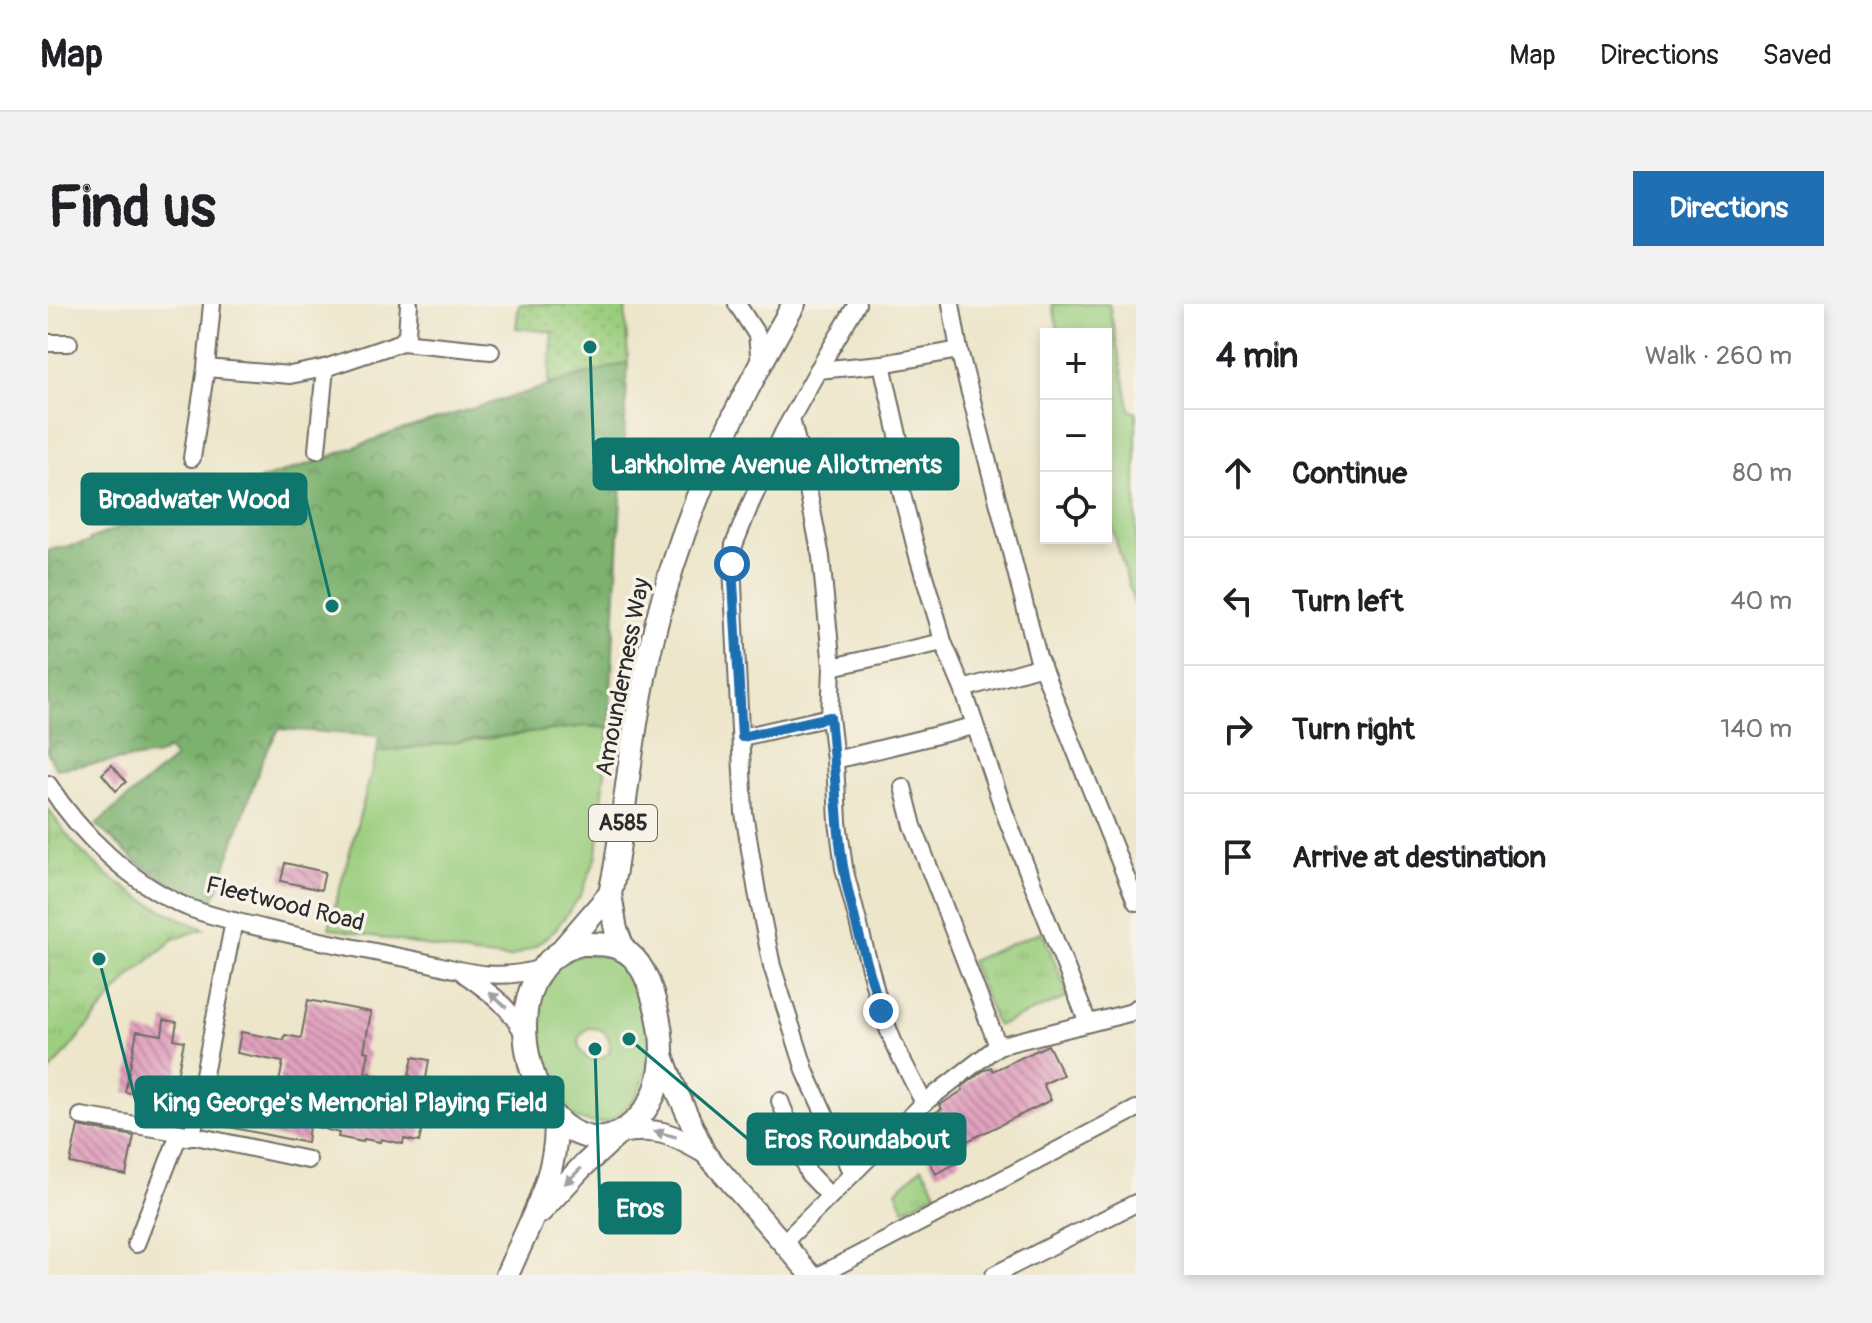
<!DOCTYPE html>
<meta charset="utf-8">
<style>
:root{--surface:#fff;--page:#f2f2f2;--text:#202124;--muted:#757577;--line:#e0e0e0;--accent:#1f6fb2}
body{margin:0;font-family:Pangolin,sans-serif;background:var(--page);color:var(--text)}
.controls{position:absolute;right:24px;top:24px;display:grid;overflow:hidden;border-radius:0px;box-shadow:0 4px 12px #0003}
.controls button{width:72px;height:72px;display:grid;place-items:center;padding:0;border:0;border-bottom:2px solid var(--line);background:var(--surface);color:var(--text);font:40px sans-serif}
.stop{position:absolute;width:24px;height:24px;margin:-18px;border:6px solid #1f6fb2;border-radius:50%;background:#fff}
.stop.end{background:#1f6fb2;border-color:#fff;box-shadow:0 2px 8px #0008}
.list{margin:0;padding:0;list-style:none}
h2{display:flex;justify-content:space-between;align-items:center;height:104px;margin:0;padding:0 32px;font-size:34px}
h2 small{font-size:26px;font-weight:400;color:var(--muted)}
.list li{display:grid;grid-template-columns:52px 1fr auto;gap:24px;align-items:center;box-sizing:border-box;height:128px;padding:0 32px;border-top:2px solid var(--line)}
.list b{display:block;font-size:30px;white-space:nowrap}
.list em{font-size:26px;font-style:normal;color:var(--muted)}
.icon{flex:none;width:44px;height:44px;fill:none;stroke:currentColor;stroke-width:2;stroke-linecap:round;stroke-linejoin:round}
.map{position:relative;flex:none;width:1088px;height:971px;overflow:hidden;border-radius:0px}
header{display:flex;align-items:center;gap:48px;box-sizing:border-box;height:112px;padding:0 40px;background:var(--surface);border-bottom:2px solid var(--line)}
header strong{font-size:38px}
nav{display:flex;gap:44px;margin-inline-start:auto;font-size:28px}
.intro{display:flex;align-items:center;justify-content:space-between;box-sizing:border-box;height:192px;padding:0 48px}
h1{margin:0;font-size:56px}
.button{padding:20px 36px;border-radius:0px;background:var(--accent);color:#fff;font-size:28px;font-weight:700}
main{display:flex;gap:48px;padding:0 48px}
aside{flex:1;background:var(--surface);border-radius:0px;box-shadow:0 4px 12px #0003}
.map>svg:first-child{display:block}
.grass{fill:#9bce7f;stroke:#637c55;stroke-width:2;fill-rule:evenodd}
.forest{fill:url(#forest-crowns);stroke:#546e4c;stroke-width:2}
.park{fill:url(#park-tufts);stroke:#637c55;stroke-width:2}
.garden{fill:url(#garden-dots);stroke:#637c55;stroke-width:2}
.building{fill:url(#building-back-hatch)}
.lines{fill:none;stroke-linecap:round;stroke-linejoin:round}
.minor-casing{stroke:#6f6c63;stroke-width:20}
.major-casing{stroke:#6f6c63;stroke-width:24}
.highway-casing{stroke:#6f6c63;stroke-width:26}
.minor{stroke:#fff;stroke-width:16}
.major{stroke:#fff;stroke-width:20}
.highway{stroke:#fff;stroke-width:22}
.oneway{fill:#a0a0a0}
.route{stroke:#1f6fb2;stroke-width:10}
.labels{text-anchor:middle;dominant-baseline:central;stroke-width:7;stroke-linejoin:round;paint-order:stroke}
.shield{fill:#f7f3e8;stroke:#686764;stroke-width:2}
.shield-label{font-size:22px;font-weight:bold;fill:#2b2b2b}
.street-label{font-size:24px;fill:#2b2b2b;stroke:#f7f3e8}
.leader{fill:none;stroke:#0f766e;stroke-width:3}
.callout-dot{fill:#0f766e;stroke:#f7f3e8;stroke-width:3}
.callout{fill:#0f766e;stroke:#0f766e;stroke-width:3}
.callout-label{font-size:26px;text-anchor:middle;font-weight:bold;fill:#fff}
</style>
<header>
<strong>Map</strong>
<nav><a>Map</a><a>Directions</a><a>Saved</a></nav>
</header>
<div class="intro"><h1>Find us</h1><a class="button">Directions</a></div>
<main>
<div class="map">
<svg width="1088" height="971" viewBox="0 0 1088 971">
<defs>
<pattern id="forest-crowns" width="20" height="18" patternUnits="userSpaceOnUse" patternTransform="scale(2)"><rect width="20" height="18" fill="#7cb16e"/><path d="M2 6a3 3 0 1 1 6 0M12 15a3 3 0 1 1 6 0" fill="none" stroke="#66905b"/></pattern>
<pattern id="park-tufts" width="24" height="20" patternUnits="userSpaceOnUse" patternTransform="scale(2)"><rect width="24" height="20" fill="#9bce7f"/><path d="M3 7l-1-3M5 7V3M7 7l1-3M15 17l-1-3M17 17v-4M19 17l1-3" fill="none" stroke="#86b16e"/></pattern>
<pattern id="garden-dots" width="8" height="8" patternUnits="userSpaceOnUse" patternTransform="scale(2)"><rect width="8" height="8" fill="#9bce7f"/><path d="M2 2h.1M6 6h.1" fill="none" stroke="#86b16e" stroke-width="1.8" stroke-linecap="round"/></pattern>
<pattern id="building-back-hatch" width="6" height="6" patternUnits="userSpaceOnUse" patternTransform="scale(2)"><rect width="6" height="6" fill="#e0a1bd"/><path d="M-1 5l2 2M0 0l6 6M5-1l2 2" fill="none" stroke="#b6839a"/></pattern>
</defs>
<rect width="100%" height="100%" fill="#f7f3e8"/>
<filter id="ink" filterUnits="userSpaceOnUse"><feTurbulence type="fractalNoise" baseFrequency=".0125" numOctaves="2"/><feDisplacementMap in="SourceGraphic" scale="16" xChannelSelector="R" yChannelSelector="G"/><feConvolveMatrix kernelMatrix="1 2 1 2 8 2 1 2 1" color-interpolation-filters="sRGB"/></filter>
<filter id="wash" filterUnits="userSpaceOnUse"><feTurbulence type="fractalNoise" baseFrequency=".006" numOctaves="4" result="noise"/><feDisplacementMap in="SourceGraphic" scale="32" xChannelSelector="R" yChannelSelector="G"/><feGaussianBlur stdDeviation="1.8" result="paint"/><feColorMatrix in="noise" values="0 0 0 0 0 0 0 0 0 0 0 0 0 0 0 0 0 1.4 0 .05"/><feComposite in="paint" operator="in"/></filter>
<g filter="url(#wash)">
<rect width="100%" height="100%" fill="#ede6cb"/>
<g class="grass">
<polygon points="1004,0 1061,0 1082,107 1088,108 1088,306 1058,203 1058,30 1011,30"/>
<polygon points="537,422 561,424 549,551 533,591 507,626 486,643 461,654 426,651 281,624 329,448"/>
<path d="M 535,650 C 572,651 585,665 593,699 C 598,718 605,740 601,759 C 594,789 573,827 537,817 C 529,815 522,812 516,806 C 507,795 503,780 499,767 C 490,736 480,681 513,660 C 520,656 528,653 535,650 ZM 541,724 C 558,723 564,734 561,749 L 553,754 L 541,755 C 528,746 527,731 541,724 Z"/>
</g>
<polygon class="forest" points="580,58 561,424 537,422 329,448 331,432 231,425 215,454 166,595 129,584 86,556 48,520 127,454 120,445 111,451 8,465 0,449 0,246 42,238 42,235 146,194 151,195 270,157 346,128"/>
<g class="park">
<path d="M 0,505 C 10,518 19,533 31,545 C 66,582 109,606 156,625 L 126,635 L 80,674 L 0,770 Z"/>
<polygon points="994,627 1021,693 949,722 922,657"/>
<polygon points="874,863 889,889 856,905 848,887"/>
</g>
<polygon class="garden" points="471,0 577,0 580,58 500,81 505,28 468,24"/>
<g id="blocks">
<g class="building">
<polygon points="64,461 78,478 68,487 54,470"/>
<polygon points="237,559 277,568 273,586 233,577"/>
<polygon points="260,696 323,708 316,747 321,748 317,768 323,769 318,793 309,791 309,795 268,786 263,809 318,820 336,822 336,820 354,823 364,773 361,771 365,753 381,756 373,805 378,806 371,838 356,835 355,840 333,835 332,838 316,835 315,838 290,833 291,829 261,821 259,839 176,822 180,801 225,809 235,758 189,749 193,728 236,736 237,731 253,734"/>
<polygon points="116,716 129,718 126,735 136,737 124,797 77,788 89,727 114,731"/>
<polygon points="1000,741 1015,771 995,780 1003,796 907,843 913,857 888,870 867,827 889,816 886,809 894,805 892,801 915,786 914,783 935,767 943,763 945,767"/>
<polygon points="30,822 86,832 78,871 22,859"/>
</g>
</g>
</g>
<g filter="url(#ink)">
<use href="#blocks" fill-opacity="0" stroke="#6f6c63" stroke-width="2"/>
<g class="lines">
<defs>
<g id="minor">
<polyline points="689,0 709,31 712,60"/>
<polyline points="903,0 911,46"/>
<polyline points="354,38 443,47"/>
<polyline points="0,39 21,39"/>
<polyline points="834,60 854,149 848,167 870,252 890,318 895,338 915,385 957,510 1040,719"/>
<polyline points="158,64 242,71 277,64 354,38 359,30 361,0"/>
<polyline points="770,66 809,0"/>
<polyline points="743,115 756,165 773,253 784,363 782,413 787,456 790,518 796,564 833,707 847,742 876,799"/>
<polyline points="269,146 277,64"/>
<polyline points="144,154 158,64 164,0"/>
<polyline points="784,363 895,338"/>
<polyline points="915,385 994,362"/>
<polyline points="694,433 782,413"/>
<polyline points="787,456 926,422"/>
<path d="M 0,480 C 32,530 83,579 139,603 C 164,613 190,618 215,624 C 260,635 306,644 352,653 C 404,662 440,681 494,664"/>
<polyline points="855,483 865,522 950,742"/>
<path d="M 416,670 C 445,691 459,699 477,732"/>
<polyline points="732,797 760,869 782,892"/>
<polyline points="33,812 124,827 260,856"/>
<polyline points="144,832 186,617"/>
<polyline points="804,870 758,769 724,662 709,588 696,509 684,260 686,241 702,201 735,129 770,66 834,60 911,46 990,353 1088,598"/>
<polyline points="88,940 128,838 133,834 144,832"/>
<polyline points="734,940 876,799 950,742 1081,709 1088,704"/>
<polyline points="772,971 1088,805"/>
<polyline points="946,971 1088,899"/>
</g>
<g id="major">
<polyline points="615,751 625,779 657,849 763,971"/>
<path d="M 572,829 C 611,822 625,831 657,849"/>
</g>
<g id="highway">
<path d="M 533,640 C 547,640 562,639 575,646 C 593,655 601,678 606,696 C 619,740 620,794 579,824 C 564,835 550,837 533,831 C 502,820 490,789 482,760 C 470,712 478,654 533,640 Z"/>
<path d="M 576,646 L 568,626 L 562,590 L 567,566 C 579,490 586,412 604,337 C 633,212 683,110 746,0"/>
<polyline points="513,647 562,590"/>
<polyline points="492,908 532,865 569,831"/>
<path d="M 459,971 C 479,924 513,866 507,814"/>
</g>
</defs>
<use href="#minor" class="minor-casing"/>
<use href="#major" class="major-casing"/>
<use href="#highway" class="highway-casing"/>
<use href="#minor" class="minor"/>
<use href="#major" class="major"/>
<use href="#highway" class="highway"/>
</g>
<defs><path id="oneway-solid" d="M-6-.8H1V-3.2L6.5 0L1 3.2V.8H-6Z" transform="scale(2)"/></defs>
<g class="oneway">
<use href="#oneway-solid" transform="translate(450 696) rotate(-139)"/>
<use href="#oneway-solid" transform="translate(617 830) rotate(-165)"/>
<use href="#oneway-solid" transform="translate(525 872) rotate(136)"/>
</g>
</g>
<g class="lines" filter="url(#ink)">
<path class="route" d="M 684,260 L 694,433 L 782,413 C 788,463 787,513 795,562 C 804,611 819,659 833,707"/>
</g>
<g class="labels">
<rect class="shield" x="541" y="501" width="68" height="36" rx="6"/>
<g class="shield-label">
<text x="575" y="519">A585</text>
</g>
<g class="street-label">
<text transform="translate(575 373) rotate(-79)">Amounderness Way</text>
<text transform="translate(237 600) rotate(14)">Fleetwood Road</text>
</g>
</g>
<path class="leader" d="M542 43L546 160M284 302L258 195M51 655L88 798M581 735L700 835M547 745L552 904"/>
<g class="callout-dot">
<circle cx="542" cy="43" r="8"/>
<circle cx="284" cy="302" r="8"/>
<circle cx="51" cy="655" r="8"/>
<circle cx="581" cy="735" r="8"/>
<circle cx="547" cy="745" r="8"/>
</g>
<g class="callout">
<rect x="546" y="135" width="364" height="50" rx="8"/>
<rect x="34" y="170" width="224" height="50" rx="8"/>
<rect x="88" y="773" width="427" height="50" rx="8"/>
<rect x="700" y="810" width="217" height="50" rx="8"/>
<rect x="552" y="879" width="80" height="50" rx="8"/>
</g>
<g class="callout-label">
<text x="728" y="169">Larkholme Avenue Allotments</text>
<text x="146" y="204">Broadwater Wood</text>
<text x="302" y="807">King George's Memorial Playing Field</text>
<text x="809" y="844">Eros Roundabout</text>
<text x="592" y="913">Eros</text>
</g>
</svg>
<div class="controls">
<button>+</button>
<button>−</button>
<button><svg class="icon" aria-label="locate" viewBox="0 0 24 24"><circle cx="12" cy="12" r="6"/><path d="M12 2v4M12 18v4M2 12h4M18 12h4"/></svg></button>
</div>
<div class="stop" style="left:684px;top:260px"></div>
<div class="stop end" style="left:833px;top:707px"></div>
</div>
<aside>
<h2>4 min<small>Walk · 260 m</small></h2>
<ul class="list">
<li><svg class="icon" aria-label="ahead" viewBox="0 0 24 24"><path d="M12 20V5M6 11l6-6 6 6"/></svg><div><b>Continue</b></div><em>80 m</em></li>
<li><svg class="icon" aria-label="left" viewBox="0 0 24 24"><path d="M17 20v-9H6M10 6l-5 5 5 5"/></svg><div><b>Turn left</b></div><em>40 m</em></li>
<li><svg class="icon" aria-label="right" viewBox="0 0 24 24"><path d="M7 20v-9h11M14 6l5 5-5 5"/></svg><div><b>Turn right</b></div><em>140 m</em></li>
<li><svg class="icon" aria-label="arrive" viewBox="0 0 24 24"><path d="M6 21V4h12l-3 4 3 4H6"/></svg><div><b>Arrive at destination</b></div></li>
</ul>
</aside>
</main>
